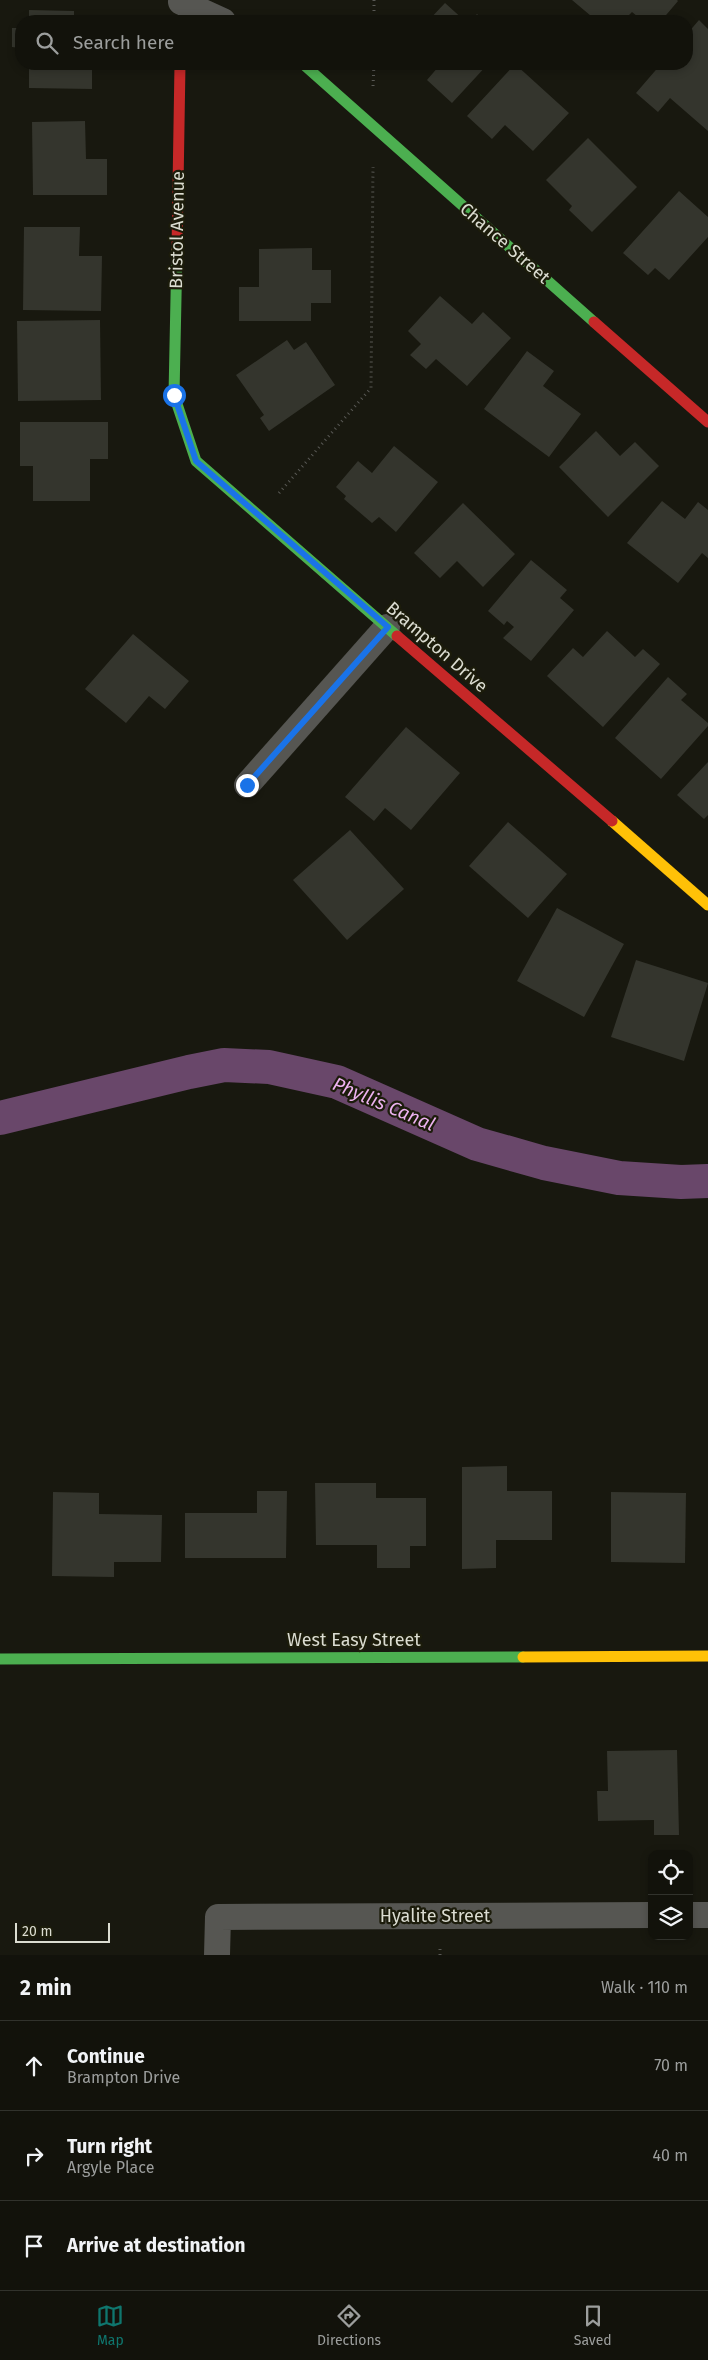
<!DOCTYPE html>
<meta charset="utf-8">
<style>
:root{--surface:#12120b;--page:#1f2019;--text:#f1f3f6;--muted:#9c9e9d;--line:#31322c;--accent:#0f766e}
body{margin:0;font-family:"Fira Sans",sans-serif;background:var(--page);color:var(--text)}
.controls{position:absolute;right:15px;bottom:15px;display:grid;overflow:hidden;border-radius:10px;box-shadow:0 2px 8px #0003}
.controls button{width:45px;height:45px;display:grid;place-items:center;padding:0;border:0;border-bottom:1px solid var(--line);background:var(--surface);color:var(--text);font:25px sans-serif}
.scale{position:absolute;left:15px;bottom:12px;width:95px;box-sizing:border-box;padding-left:5px;border:2px solid #dbdcd1;border-top:0;font-size:14px;line-height:18px;white-space:nowrap;color:#dbdcd1;-webkit-text-stroke:4px #1c1c0b;paint-order:stroke}
.stop{position:absolute;width:15px;height:15px;margin:-11px;border:4px solid #1a73e8;border-radius:50%;background:#fff}
.stop.end{background:#1a73e8;border-color:#fff;box-shadow:0 1px 5px #0008}
.list{margin:0;padding:0;list-style:none}
h2{display:flex;justify-content:space-between;align-items:center;height:65px;margin:0;padding:0 20px;font-size:21px}
h2 small{font-size:16px;font-weight:400;color:var(--muted)}
.list li{display:grid;grid-template-columns:32px 1fr auto;gap:15px;align-items:center;box-sizing:border-box;height:90px;padding:0 20px;border-top:1px solid var(--line)}
.list b{display:block;font-size:19px;white-space:nowrap}
.list p{margin:0;font-size:16px;white-space:nowrap;color:var(--muted)}
.list em{font-size:16px;font-style:normal;color:var(--muted)}
.icon{flex:none;width:28px;height:28px;fill:none;stroke:currentColor;stroke-width:2;stroke-linecap:round;stroke-linejoin:round}
.map{position:relative;flex:none;width:708px;height:1955px;overflow:hidden}
.search{position:absolute;background:var(--surface);box-shadow:0 2px 8px #0003;left:15px;right:15px;top:15px;height:55px;display:flex;align-items:center;gap:12px;box-sizing:border-box;padding:0 18px;border-radius:20px;color:var(--muted);font-size:19px}
.sheet{height:335px;background:var(--surface)}
nav{display:flex;justify-content:space-around;align-items:center;box-sizing:border-box;height:70px;border-top:1px solid var(--line);background:var(--surface);font-size:14px;color:var(--muted)}
nav a{display:grid;justify-items:center;gap:2px}
nav .on{color:var(--accent)}
.map>svg:first-child{display:block}
.lines{fill:none;stroke-linecap:round;stroke-linejoin:round}
.canal{stroke:#69476a;stroke-width:34}
.building{fill:#34352d}
.path{stroke:#595955;stroke-width:3;stroke-dasharray:1 4;stroke-linecap:butt}
.street{stroke:#565652;stroke-width:26}
.fast{stroke:#4caf50;stroke-width:11}
.slow{stroke:#ffc107;stroke-width:11}
.jam{stroke:#c62828;stroke-width:11}
.route{stroke:#1a73e8;stroke-width:6}
.labels{text-anchor:middle;dominant-baseline:central;stroke-width:4.5;stroke-linejoin:round;paint-order:stroke}
.street-label{font-size:18px;fill:#dbdcd1;stroke:#1c1c0b}
.water-label{font-size:19px;font-style:italic;fill:#edb2f0;stroke:#1c1c0b}
</style>
<div class="map">
<svg width="708" height="1955" viewBox="0 0 708 1955">
<rect width="100%" height="100%" fill="#18180f"/>
<g class="lines">
<polyline class="canal" points="0,1118 189,1072 224,1065 269,1067 337,1082 477,1144 544,1163 619,1178 681,1182 708,1181"/>
</g>
<g class="building">
<polygon points="572,0 677,0 678,1 661,21 643,21 632,12 623,21 597,21"/>
<polygon points="445,3 465,21 428,21"/>
<polygon points="29,10 74,11 74,21 29,21"/>
<polygon points="477,14 485,21 470,21"/>
<polygon points="699,20 708,29 708,131 670,98 658,112 636,93 661,64 687,64 687,34"/>
<polygon points="12,28 21,28 21,48 12,47"/>
<polygon points="29,64 92,64 92,89 29,88"/>
<polygon points="437,64 488,64 452,103 427,80 439,66"/>
<polygon points="515,64 569,113 533,151 505,125 492,139 467,116"/>
<polygon points="85,121 86,159 107,159 107,195 33,195 32,122"/>
<polygon points="588,138 637,187 592,232 569,210 572,206 546,180"/>
<polygon points="679,191 708,217 708,237 669,280 655,268 648,275 623,253"/>
<polygon points="24,227 80,227 79,256 102,256 101,311 23,310"/>
<polygon points="312,248 312,270 331,270 331,303 311,303 311,321 239,321 239,287 259,287 259,249"/>
<polygon points="440,296 472,324 483,312 511,338 467,386 436,359 426,369 410,355 421,344 408,331"/>
<polygon points="100,320 101,400 18,401 17,321"/>
<polygon points="287,340 294,350 306,342 335,385 269,431 260,418 264,415 236,375"/>
<polygon points="527,351 554,371 543,386 581,414 549,457 484,409"/>
<polygon points="20,422 108,422 108,459 90,459 90,501 33,501 33,466 20,466"/>
<polygon points="596,431 620,456 635,442 659,466 608,517 559,467"/>
<polygon points="394,446 438,482 396,532 379,517 372,523 344,499 346,496 336,487 358,461 372,473"/>
<polygon points="662,501 685,519 698,502 708,510 708,558 702,553 678,583 627,543"/>
<polygon points="463,503 515,554 483,587 457,561 440,578 414,553"/>
<polygon points="531,560 567,590 560,598 574,610 531,661 503,638 514,627 507,621 504,625 488,611"/>
<polygon points="607,631 635,657 643,649 660,664 603,727 547,676 573,648 583,657"/>
<polygon points="133,634 189,681 165,709 149,696 126,723 85,689"/>
<polygon points="668,677 687,694 681,700 708,723 708,726 661,779 615,738"/>
<polygon points="406,727 460,773 411,830 385,808 374,821 345,797"/>
<polygon points="708,762 708,815 704,819 677,795"/>
<polygon points="508,822 567,874 528,918 469,866"/>
<polygon points="350,830 404,889 347,940 293,880"/>
<polygon points="557,908 624,944 584,1017 517,981"/>
<polygon points="636,960 708,983 684,1061 611,1037"/>
<polygon points="507,1466 507,1491 552,1491 552,1540 496,1540 496,1568 462,1569 462,1467"/>
<polygon points="315,1483 376,1483 376,1498 426,1498 426,1546 410,1546 410,1568 377,1568 377,1545 316,1545"/>
<polygon points="257,1491 287,1491 286,1558 185,1558 185,1513 257,1513"/>
<polygon points="53,1492 99,1493 99,1514 162,1515 161,1562 114,1562 114,1577 52,1576"/>
<polygon points="611,1492 686,1493 685,1563 611,1562"/>
<polygon points="677,1750 679,1835 654,1835 654,1820 598,1821 597,1791 608,1791 607,1751"/>
</g>
<g class="lines">
<g class="path">
<polyline points="374,21 374,0"/>
<polyline points="373,86 374,64"/>
<polyline points="279,493 371,388 373,167"/>
<polyline points="440,1955 440,1946"/>
</g>
<g class="street">
<polyline points="181,2 223,21"/>
<polyline points="247,785 387,627"/>
<polyline points="689,1915 708,1915"/>
<polyline points="217,1955 218,1917 652,1915"/>
</g>
<g class="fast">
<polyline points="303,64 594,322"/>
<polyline points="177,249 174,395 196,461 397,636"/>
<polyline points="0,1659 523,1657"/>
</g>
<g class="slow">
<polyline points="612,821 708,905"/>
<polyline points="523,1657 708,1656"/>
</g>
<g class="jam">
<polyline points="177,249 180,64"/>
<polyline points="594,322 708,422"/>
<polyline points="397,636 612,821"/>
</g>
</g>
<g class="lines">
<polyline class="route" points="174,395 196,461 388,627 247,785"/>
</g>
<g class="labels">
<g class="street-label">
<text transform="translate(177 230) rotate(-89)">Bristol Avenue</text>
<text transform="translate(505 243) rotate(41)">Chance Street</text>
<text transform="translate(437 647) rotate(41)">Brampton Drive</text>
<text x="354" y="1640">West Easy Street</text>
<text x="435" y="1916">Hyalite Street</text>
</g>
<g class="water-label">
<text transform="translate(384 1104) rotate(23)">Phyllis Canal</text>
</g>
</g>
</svg>
<div class="controls">
<button><svg class="icon" aria-label="locate" viewBox="0 0 24 24"><circle cx="12" cy="12" r="6"/><path d="M12 2v4M12 18v4M2 12h4M18 12h4"/></svg></button>
<button><svg class="icon" aria-label="layers" viewBox="0 0 24 24"><path d="M12 4l9 5-9 5-9-5zM3 14l9 5 9-5"/></svg></button>
</div>
<div class="scale">20 m</div>
<div class="stop" style="left:174px;top:395px"></div>
<div class="stop end" style="left:247px;top:785px"></div>
<div class="search"><svg class="icon" aria-label="search" viewBox="0 0 24 24"><circle cx="10" cy="10" r="6"/><path d="M15 15l6 6"/></svg>Search here</div>
</div>
<section class="sheet">
<h2>2 min<small>Walk · 110 m</small></h2>
<ul class="list">
<li><svg class="icon" aria-label="ahead" viewBox="0 0 24 24"><path d="M12 20V5M6 11l6-6 6 6"/></svg><div><b>Continue</b><p>Brampton Drive</p></div><em>70 m</em></li>
<li><svg class="icon" aria-label="right" viewBox="0 0 24 24"><path d="M7 20v-9h11M14 6l5 5-5 5"/></svg><div><b>Turn right</b><p>Argyle Place</p></div><em>40 m</em></li>
<li><svg class="icon" aria-label="arrive" viewBox="0 0 24 24"><path d="M6 21V4h12l-3 4 3 4H6"/></svg><div><b>Arrive at destination</b></div></li>
</ul>
</section>
<nav>
<a class="on"><svg class="icon" aria-label="map" viewBox="0 0 24 24"><path d="M3 6l6-2 6 2 6-2v14l-6 2-6-2-6 2zM9 4v14M15 6v14"/></svg>Map</a>
<a><svg class="icon" aria-label="directions" viewBox="0 0 24 24"><path d="M12 3l9 9-9 9-9-9zM9 14v-3h6M13 9l2 2-2 2"/></svg>Directions</a>
<a><svg class="icon" aria-label="saved" viewBox="0 0 24 24"><path d="M7 4h10v16l-5-4-5 4z"/></svg>Saved</a>
</nav>
